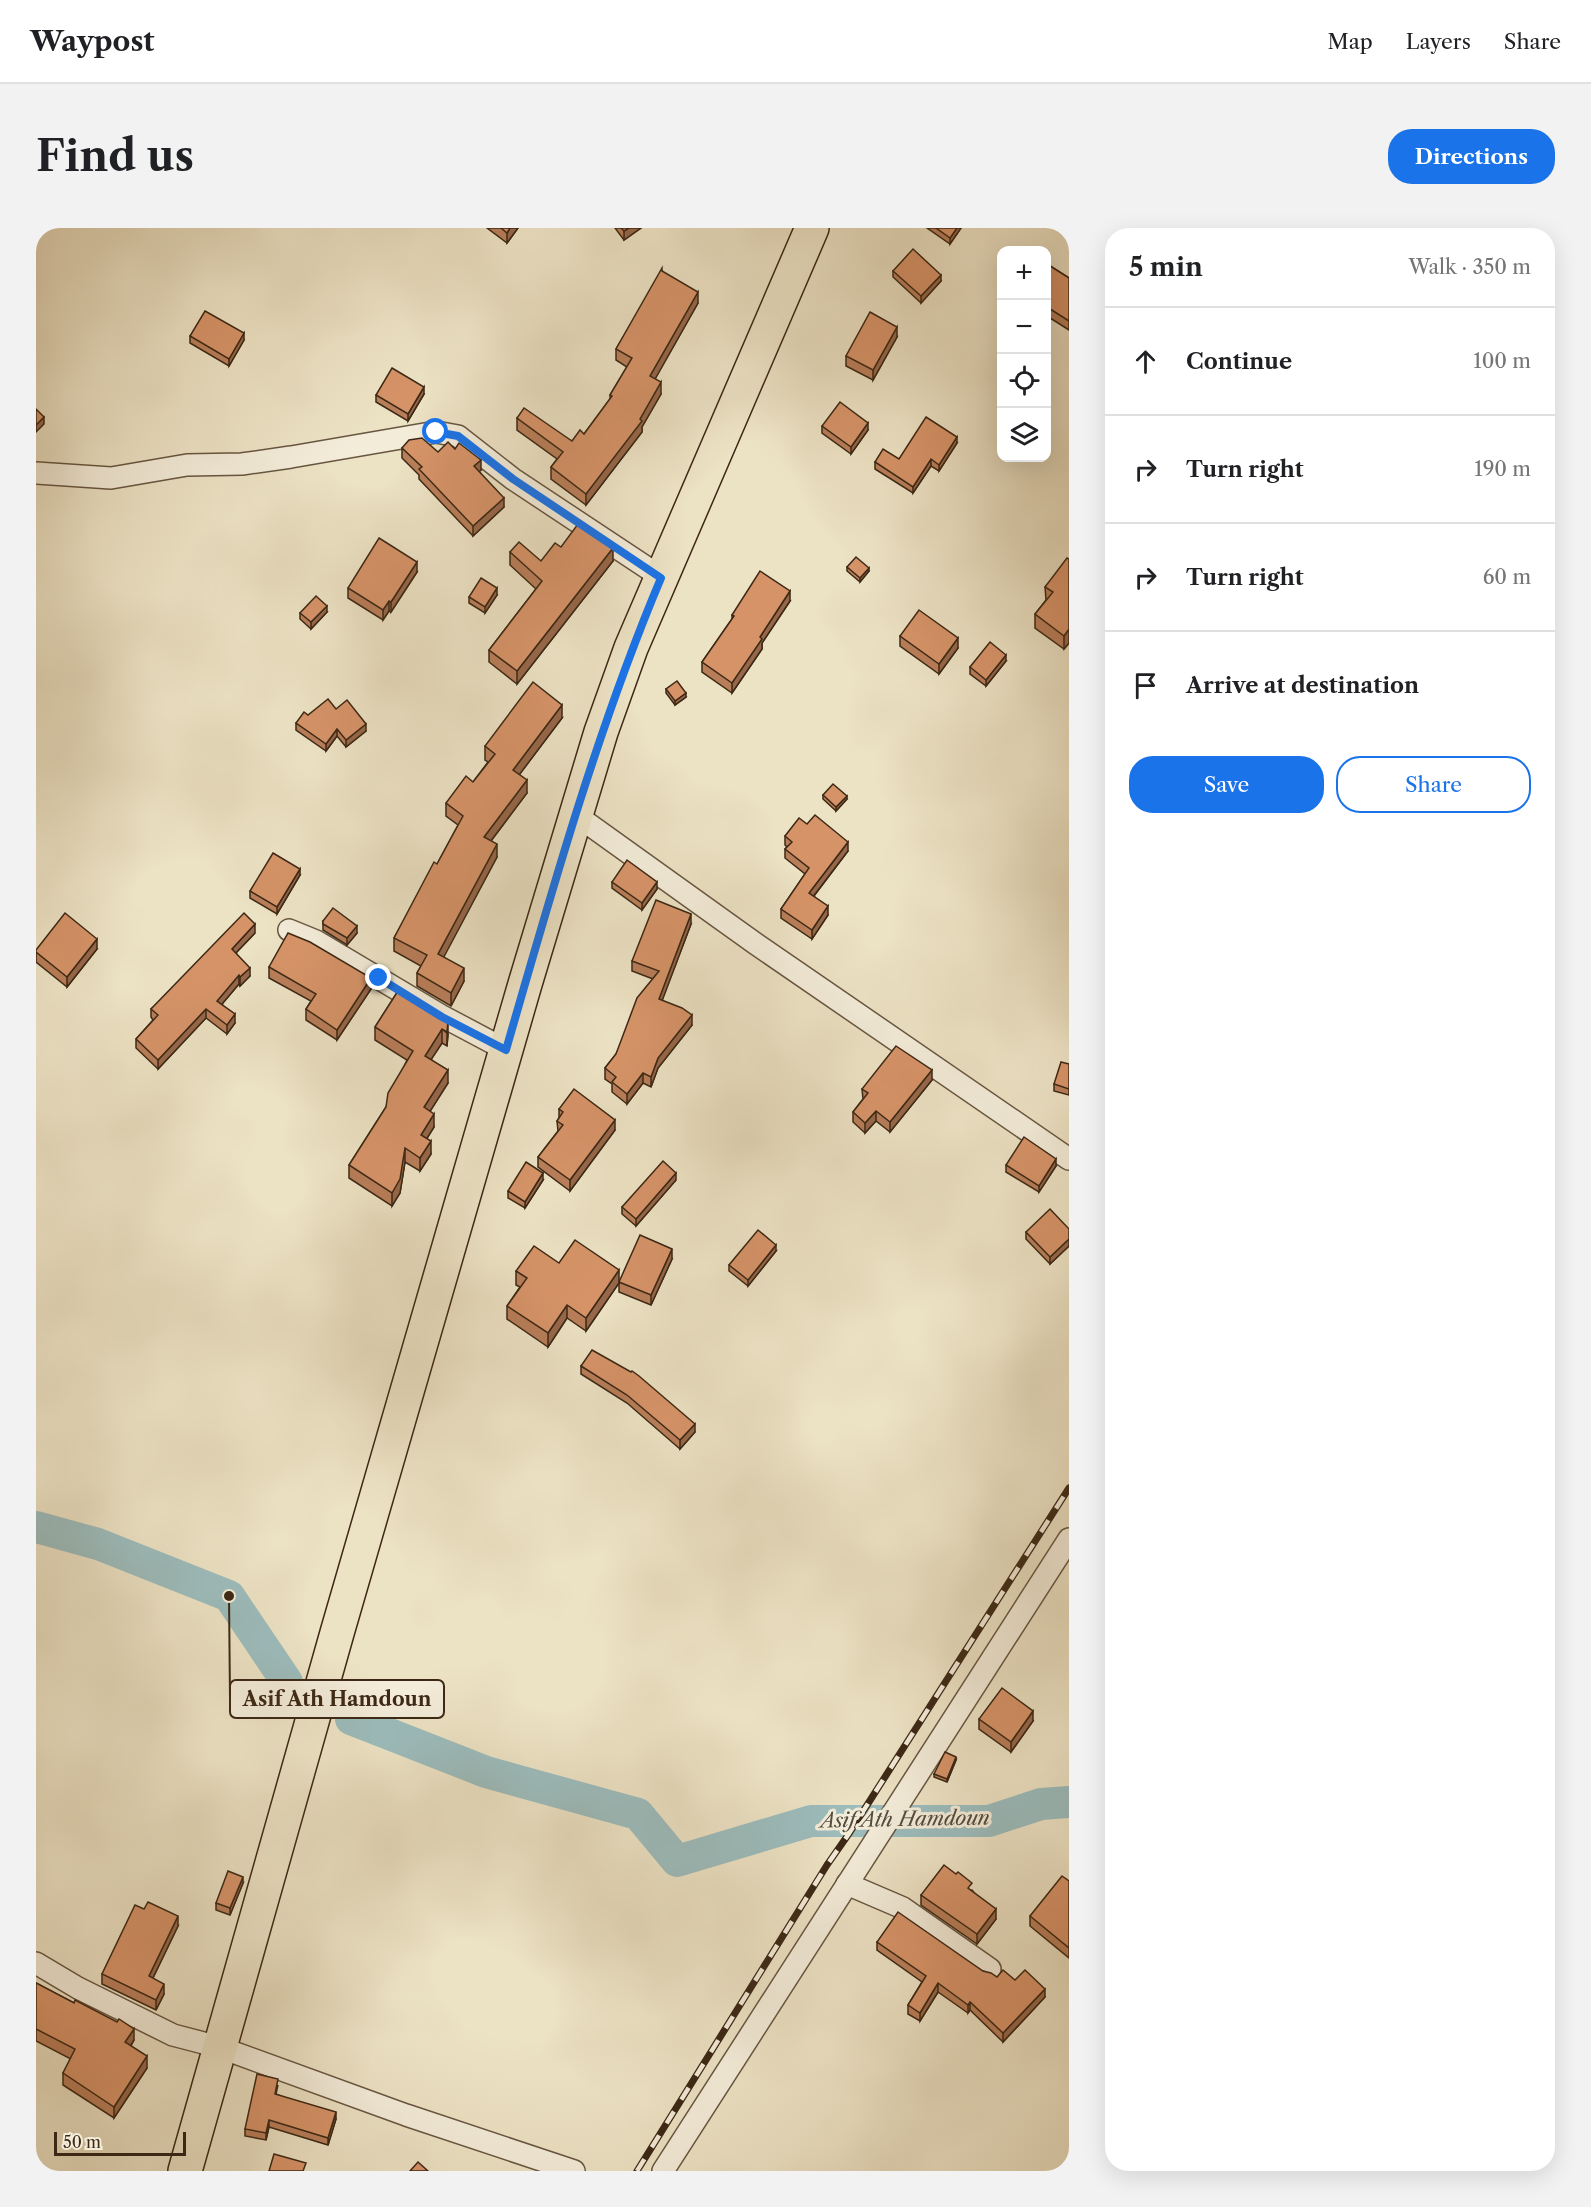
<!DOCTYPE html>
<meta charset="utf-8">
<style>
:root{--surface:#fff;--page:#f2f2f2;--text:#202124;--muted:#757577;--line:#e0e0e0;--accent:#1a73e8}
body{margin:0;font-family:"Libre Caslon Text",serif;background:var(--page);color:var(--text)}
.controls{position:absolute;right:18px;top:18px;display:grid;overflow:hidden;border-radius:12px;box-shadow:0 6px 24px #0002}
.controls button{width:54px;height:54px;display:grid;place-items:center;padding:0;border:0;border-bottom:2px solid var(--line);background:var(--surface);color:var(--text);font:30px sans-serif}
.scale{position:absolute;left:18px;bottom:15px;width:132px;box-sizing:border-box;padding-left:6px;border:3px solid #3c2815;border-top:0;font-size:16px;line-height:21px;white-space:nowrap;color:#3c2815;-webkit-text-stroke:4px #f3ecd9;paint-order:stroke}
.stop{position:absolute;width:18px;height:18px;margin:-14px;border:4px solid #1a73e8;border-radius:50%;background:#fff}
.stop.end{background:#1a73e8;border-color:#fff;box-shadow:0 2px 6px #0008}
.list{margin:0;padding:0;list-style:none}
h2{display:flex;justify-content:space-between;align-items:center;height:78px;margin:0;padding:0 24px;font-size:26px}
h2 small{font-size:20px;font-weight:400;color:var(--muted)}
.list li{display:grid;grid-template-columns:39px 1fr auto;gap:18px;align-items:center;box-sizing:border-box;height:108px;padding:0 24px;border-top:2px solid var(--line)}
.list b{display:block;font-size:22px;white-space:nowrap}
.list em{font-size:20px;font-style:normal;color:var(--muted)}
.actions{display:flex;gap:12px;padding:18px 24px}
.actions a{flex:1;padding:14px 0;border:2px solid var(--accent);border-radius:24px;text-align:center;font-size:21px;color:var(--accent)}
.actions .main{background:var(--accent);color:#fff}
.icon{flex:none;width:33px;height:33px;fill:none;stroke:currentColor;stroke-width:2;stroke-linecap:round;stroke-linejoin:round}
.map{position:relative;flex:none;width:1033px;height:1943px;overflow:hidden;border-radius:24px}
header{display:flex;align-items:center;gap:36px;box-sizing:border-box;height:84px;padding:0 30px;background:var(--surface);border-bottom:2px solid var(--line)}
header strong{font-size:28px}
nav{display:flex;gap:33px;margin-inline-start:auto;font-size:21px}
.intro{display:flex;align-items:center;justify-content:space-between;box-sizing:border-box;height:144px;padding:0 36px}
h1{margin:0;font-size:42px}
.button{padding:15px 27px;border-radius:24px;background:var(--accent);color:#fff;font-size:21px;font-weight:700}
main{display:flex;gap:36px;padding:0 36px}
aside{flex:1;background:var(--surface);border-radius:24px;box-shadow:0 6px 24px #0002}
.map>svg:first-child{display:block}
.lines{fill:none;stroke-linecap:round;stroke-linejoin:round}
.river{stroke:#9cbcbc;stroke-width:32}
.minor-casing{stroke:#685641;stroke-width:24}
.primary-casing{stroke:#3c2815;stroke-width:36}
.minor{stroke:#f3ecd9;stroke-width:21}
.primary{stroke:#ece2c4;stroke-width:33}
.rail-casing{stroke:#3c2815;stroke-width:7}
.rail{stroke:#f3ecd9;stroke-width:4.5;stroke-dasharray:14;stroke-linecap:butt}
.wall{fill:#b87e59;stroke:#3c2815;stroke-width:1.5}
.shaded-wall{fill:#966749;stroke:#3c2815;stroke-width:1.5}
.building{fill:#d69368;stroke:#3c2815;stroke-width:1.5}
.route{stroke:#1a73e8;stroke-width:8}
.labels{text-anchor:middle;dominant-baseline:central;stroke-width:6;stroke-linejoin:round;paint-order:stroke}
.water-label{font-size:20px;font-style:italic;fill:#544d3f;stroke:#f3ecd9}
.leader{fill:none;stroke:#3c2815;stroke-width:2}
.callout-dot{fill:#3c2815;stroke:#f3ecd9;stroke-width:2}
.callout{fill:#f3ecd9;stroke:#3c2815;stroke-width:2}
.callout-label{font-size:20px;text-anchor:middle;font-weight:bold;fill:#3c2815}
</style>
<header>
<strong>Waypost</strong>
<nav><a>Map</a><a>Layers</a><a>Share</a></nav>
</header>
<div class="intro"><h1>Find us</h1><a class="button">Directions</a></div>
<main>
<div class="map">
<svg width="1033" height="1943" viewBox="0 0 1033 1943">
<rect width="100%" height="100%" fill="#ece2c4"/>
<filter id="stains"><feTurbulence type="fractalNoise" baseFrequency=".00333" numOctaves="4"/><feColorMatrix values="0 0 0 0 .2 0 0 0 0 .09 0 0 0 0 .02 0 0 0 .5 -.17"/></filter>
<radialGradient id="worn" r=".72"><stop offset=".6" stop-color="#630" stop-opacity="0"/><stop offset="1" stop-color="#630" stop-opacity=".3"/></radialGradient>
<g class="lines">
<g class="river">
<polyline points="0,1299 62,1316 193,1368 251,1454"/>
<polyline points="315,1491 450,1544 602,1586 641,1633 775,1593 953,1593 1005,1576 1033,1574"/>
</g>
<defs>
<g id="minor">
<polyline points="0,245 75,250 151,237 206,236 255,229 400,204 422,208 477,251 625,349"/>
<polyline points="540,587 720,716 1033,931"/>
<polyline points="253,702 280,713 406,788 470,822"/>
<polyline points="811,1656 867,1680 954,1741"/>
<polyline points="0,1735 42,1760 137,1807 183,1819 370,1887 538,1943"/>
<polyline points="627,1943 1033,1311"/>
</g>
<polyline id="primary" points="149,1943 301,1405 489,756 565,504 595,420 776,0"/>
</defs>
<use href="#minor" class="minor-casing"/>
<use href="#primary" class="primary-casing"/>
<use href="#minor" class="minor"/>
<use href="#primary" class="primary"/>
<defs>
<polyline id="rail" points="601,1943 791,1637 812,1607 1033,1260"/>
</defs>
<use href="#rail" class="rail-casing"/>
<use href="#rail" class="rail"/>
</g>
<g class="wall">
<polygon points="451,0 482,0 471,15"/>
<polygon points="579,0 605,0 588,12"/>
<polygon points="891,0 925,0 914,16"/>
<polygon points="1011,36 1033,50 1033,102 1011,88"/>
<polygon points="626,43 662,75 619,151 625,166 606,199 606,204 550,277 515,251 515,239 521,231 481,202 481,190 536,213 548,206 574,171 574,167 591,139 580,132 580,121"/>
<polygon points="857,43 905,53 885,75 857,49"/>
<polygon points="154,108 208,112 193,138 154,115"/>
<polygon points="861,109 837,152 810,138 810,128"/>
<polygon points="388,166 372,193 340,174 340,167"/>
<polygon points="786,198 832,202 815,226 786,205"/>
<polygon points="921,215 903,243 895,238 877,265 839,241 839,234 863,231"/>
<polygon points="366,220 402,224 445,242 443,243 468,279 437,308 383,251 383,247 366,230"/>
<polygon points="525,319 577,333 481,456 453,434 453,422 500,361 474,337 474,324 505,333"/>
<polygon points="1033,331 1033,415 1028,421 999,400 999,386 1010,372 1009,359"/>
<polygon points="811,339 833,343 824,354 811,343"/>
<polygon points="381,344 355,384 353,383 347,392 312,370 312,360"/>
<polygon points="461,367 449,385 433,375 433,369"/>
<polygon points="754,373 726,415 726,421 696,465 666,444 666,434 696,391 696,387"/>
<polygon points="291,384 275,401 264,391 264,385"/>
<polygon points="864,408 922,420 903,446 864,418"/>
<polygon points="970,433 950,458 934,446 934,439"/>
<polygon points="630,461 650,469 639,477 630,465"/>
<polygon points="300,481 330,503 310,519 301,508 290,523 260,502 260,495 272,487"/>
<polygon points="526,490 483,547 491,565 455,613 461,629 407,729 428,753 415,778 381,758 381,745 385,738 358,723 358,710 401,636 422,597 410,588 410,575 437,554 452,534 449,532 449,518"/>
<polygon points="787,567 811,571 800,583 787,571"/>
<polygon points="771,596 812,623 778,668 792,687 776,711 745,690 745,681 769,646 749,630 749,621 751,619 749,617 749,608"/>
<polygon points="264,647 241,686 214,670 214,663"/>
<polygon points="576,654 621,661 606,682 576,660"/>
<polygon points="287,693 321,705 311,717 287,702"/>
<polygon points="655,696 626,772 656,797 622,840 615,859 607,855 591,876 576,864 576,856 569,851 569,840 580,826 617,751 596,743 596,733"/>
<polygon points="219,705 200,725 214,748 204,758 203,756 186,776 199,795 191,806 170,790 122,841 100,820 100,811 117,792 115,789 115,781"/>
<polygon points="61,721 31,759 0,734 0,722"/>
<polygon points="233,739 335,761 301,812 270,792 270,781 275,773 233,750"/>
<polygon points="362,763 412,806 411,818 406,815 395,831 412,855 394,883 398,899 391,910 395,926 384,943 369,934 364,965 356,978 313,950 313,937 350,879 371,832 339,812 339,799"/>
<polygon points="1033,836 1033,867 1018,863 1018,856"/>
<polygon points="896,852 854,904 840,893 829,905 817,894 817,884 827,871 826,861"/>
<polygon points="523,881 579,902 534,963 502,939 502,929 522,903 521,893 523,890"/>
<polygon points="970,937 1020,938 1003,964 970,944"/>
<polygon points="507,952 489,980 472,970 472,963"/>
<polygon points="640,952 600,998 586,986 586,979"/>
<polygon points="1033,1001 1033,1018 1014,1036 990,1011 990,1004"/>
<polygon points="740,1023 712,1058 693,1043 693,1037"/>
<polygon points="636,1031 615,1077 583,1064 583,1054"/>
<polygon points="523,1035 583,1055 550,1103 531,1090 512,1119 471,1091 471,1078 484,1059 480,1057 480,1043"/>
<polygon points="545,1138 659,1204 644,1221 591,1175 545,1146"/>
<polygon points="943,1491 997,1493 975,1524 943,1501"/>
<polygon points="920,1532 911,1554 898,1549 898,1546"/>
<polygon points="1033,1653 1033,1730 994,1698 994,1688"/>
<polygon points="207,1655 194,1687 180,1682 180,1675"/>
<polygon points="936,1662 960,1691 941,1716 885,1677 885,1667"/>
<polygon points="142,1698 117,1750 128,1766 120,1782 66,1756 66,1746"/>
<polygon points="841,1714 947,1743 961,1749 979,1752 1009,1769 967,1814 934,1782 932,1785 902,1764 884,1793 872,1786 872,1777 886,1754 841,1722"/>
<polygon points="0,1755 38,1775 98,1812 95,1818 111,1840 78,1890 27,1857 27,1845 35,1831 0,1813"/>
<polygon points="242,1857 240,1866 300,1891 292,1917 233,1899 230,1912 209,1908 209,1901"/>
</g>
<g class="shaded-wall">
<polygon points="474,0 482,0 471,15 471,5"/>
<polygon points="593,0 605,0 588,12 588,3"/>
<polygon points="921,0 925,0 914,16 914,10"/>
<polygon points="905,47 905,53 885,75 885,68"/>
<polygon points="662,64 662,75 614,160 614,148"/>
<polygon points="861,99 861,109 837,152 837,142"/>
<polygon points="208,105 208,112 193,138 193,131"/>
<polygon points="625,154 625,166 606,199 606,204 550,277 550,266 604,191"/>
<polygon points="388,159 388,166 372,193 372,186"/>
<polygon points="8,189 8,196 0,204 0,197"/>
<polygon points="832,195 832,202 815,226 815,219"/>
<polygon points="921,209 921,215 903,243 903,237"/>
<polygon points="895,231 895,238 877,265 877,259"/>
<polygon points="445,232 445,242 438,248 438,238"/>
<polygon points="468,270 468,279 437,308 437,298"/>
<polygon points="577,320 577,333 481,456 481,443"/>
<polygon points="381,334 381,344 355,384 355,374"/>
<polygon points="833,340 833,343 824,354 824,350"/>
<polygon points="461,360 461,367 449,385 449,379"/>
<polygon points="754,363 754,373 726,415 726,421 696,465 696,455 724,409"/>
<polygon points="353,373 353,383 347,392 347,382"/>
<polygon points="291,378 291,384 275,401 275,394"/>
<polygon points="1033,401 1033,415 1028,421 1028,408"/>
<polygon points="922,410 922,420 903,446 903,436"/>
<polygon points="970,427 970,433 950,458 950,452"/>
<polygon points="650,465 650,469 639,477 639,473"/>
<polygon points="526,477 526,490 477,555 477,542"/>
<polygon points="330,496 330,503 310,519 310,512"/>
<polygon points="301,501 301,508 290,523 290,516"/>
<polygon points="491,552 491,565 448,622 448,609"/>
<polygon points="811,568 811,571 800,583 800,579"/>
<polygon points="812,614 812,623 773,674 773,665"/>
<polygon points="461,616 461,629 402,740 402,726"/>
<polygon points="264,641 264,647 241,686 241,679"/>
<polygon points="621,654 621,661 606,682 606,675"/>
<polygon points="792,678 792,687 776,711 776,702"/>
<polygon points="655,686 655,696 623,781 623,771"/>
<polygon points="219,696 219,705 196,729 196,721"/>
<polygon points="321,698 321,705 311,717 311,710"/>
<polygon points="61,711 61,721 31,759 31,749"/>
<polygon points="214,740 214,748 204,758 204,749"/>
<polygon points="428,740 428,753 415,778 415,765"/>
<polygon points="203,747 203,756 181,782 181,773"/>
<polygon points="335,750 335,761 301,812 301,802"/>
<polygon points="170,781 170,790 122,841 122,832"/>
<polygon points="199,786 199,795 191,806 191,797"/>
<polygon points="656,787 656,797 622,840 615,859 615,849 622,830"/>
<polygon points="412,792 412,806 411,818 411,804"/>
<polygon points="406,801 406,815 389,841 389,828"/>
<polygon points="412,842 412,855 388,893 388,879"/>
<polygon points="896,842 896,852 854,904 854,894"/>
<polygon points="607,845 607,855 591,876 591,866"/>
<polygon points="840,883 840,893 829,905 829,895"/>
<polygon points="398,886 398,899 385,920 385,907"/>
<polygon points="579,892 579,902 534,963 534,952"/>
<polygon points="395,913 395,926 384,943 384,930"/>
<polygon points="369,920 369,934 364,965 356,978 356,965"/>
<polygon points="1020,931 1020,938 1003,964 1003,958"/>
<polygon points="507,945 507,952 489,980 489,974"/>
<polygon points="640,945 640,952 600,998 600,991"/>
<polygon points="1033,1011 1033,1018 1014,1036 1014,1029"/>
<polygon points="740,1017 740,1023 712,1058 712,1052"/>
<polygon points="636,1021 636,1031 615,1077 615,1067"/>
<polygon points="583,1042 583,1055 550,1103 550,1090"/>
<polygon points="531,1077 531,1090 512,1119 512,1105"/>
<polygon points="659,1196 659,1204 644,1221 644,1212"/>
<polygon points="997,1483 997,1493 975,1524 975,1514"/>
<polygon points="920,1529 920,1532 911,1554 911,1551"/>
<polygon points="207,1649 207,1655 194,1687 194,1680"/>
<polygon points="960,1681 960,1691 941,1716 941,1706"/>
<polygon points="142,1688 142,1698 113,1758 113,1748"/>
<polygon points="902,1755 902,1764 884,1793 884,1785"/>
<polygon points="128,1756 128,1766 120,1782 120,1772"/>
<polygon points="1009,1761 1009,1769 967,1814 967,1805"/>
<polygon points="934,1774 934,1782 932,1785 932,1777"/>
<polygon points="98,1801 98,1812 89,1826 89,1814"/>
<polygon points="111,1828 111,1840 78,1890 78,1879"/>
<polygon points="300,1884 300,1891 292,1917 292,1910"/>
<polygon points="233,1892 233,1899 230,1912 230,1905"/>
</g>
<g class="building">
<polygon points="465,0 474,0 471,5"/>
<polygon points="585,0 593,0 588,3"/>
<polygon points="900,0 921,0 914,10"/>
<polygon points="877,21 905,47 885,68 857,43"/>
<polygon points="1011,36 1033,50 1033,93 1011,79"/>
<polygon points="626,40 626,43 662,64 614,148 625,154 604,191 606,193 550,266 515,239 527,224 481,190 488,180 536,213 544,202 548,206 576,168 574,167 596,130 580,121"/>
<polygon points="169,83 208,105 193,131 154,108"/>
<polygon points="834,84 861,99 837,142 810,128"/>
<polygon points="356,140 388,159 372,186 340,167"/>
<polygon points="804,174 832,195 815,219 786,198"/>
<polygon points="0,181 8,189 0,197"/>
<polygon points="890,189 921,209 903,237 895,231 877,259 839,234 847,221 863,231"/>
<polygon points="386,210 402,224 412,214 419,221 423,215 445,232 438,238 468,270 437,298 383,241 386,239 366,220 373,212"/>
<polygon points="542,296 577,320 481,443 453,422 506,353 474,324 483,314 505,333 519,315 525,319"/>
<polygon points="343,310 381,334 355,374 353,373 347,382 312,360"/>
<polygon points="820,329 833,340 824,350 811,339"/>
<polygon points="1031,330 1033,331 1033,401 1028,408 999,386 1017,364 1009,359"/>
<polygon points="724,343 754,363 724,409 726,411 696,455 666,434 698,388 696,387"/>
<polygon points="445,350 461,360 449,379 433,369"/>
<polygon points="280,368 291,378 275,394 264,385"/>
<polygon points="883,382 922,410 903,436 864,408"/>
<polygon points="954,414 970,427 950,452 934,439"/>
<polygon points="641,453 650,465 639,473 630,461"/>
<polygon points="497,454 526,477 477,542 491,552 448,609 461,616 402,726 428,740 415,765 381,745 391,727 358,710 398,634 401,636 427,588 410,575 430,548 437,554 459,526 449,518"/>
<polygon points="292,471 300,481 311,472 330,496 310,512 301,501 290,516 260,495 268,484 272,487"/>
<polygon points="797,556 811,568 800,579 787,567"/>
<polygon points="779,587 812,614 773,665 792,678 776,702 745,681 773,640 749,621 756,614 749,608 763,590 771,596"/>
<polygon points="237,625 264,641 241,679 214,663"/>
<polygon points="591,632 621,654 606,675 576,654"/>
<polygon points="620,672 655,686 623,771 646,780 656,787 622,830 615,849 607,845 591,866 576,854 580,849 569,840 580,826 601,770 623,743 596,733"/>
<polygon points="297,680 321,698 311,710 287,696 287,693"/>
<polygon points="29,685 61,711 31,749 0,724 0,722"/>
<polygon points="208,685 219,696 196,721 214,740 204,749 203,747 181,773 199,786 191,797 170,781 122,832 100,811 122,787 115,781"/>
<polygon points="252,705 274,714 335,750 301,802 270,781 280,766 233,739"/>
<polygon points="362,763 412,792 411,804 406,801 389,828 412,842 388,879 398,886 385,907 395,913 384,930 369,920 364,951 356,965 313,937 350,879 352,865 377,823 339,799"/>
<polygon points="860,818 896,842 854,894 840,883 829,895 817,884 832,865 826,861"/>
<polygon points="1025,834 1033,836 1033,861 1018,856"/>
<polygon points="538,861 579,892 534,952 502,929 527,897 521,893 527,884 523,881"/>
<polygon points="988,909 1020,931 1003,958 970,937"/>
<polygon points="627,933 640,945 600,991 586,979"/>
<polygon points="490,934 507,945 489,974 472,963"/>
<polygon points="1014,981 1033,1001 1033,1011 1014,1029 990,1004"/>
<polygon points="722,1002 740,1017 712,1052 693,1037"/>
<polygon points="604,1007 636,1021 615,1067 583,1054"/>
<polygon points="539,1012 583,1042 550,1090 531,1077 512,1105 471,1078 491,1050 480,1043 498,1018 523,1035"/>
<polygon points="556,1122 595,1144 596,1143 603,1148 659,1196 644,1212 591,1167 545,1138"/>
<polygon points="966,1460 997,1483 975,1514 943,1491"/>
<polygon points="909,1524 920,1529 911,1551 898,1546"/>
<polygon points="908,1637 920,1646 922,1644 936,1655 932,1660 960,1681 941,1706 885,1667"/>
<polygon points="192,1643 207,1649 194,1680 180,1675"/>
<polygon points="1026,1648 1033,1653 1033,1720 994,1688"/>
<polygon points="112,1674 142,1688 113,1748 128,1756 120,1772 66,1746 99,1677 108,1681"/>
<polygon points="862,1684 947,1743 955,1745 961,1749 967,1742 979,1752 989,1742 1009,1761 967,1805 934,1774 932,1777 902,1755 884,1785 872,1777 890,1748 841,1714"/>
<polygon points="0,1755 38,1775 39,1772 81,1794 83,1791 98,1801 89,1814 111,1828 78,1879 27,1845 39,1821 0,1801"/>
<polygon points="221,1846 242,1851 239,1866 300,1884 292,1910 233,1892 230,1905 209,1901"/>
<polygon points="238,1926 270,1935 267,1943 233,1943"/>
<polygon points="382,1934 392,1943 374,1943"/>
</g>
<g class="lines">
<path class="route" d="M 343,750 L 406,789 L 470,822 C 516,662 561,502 625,350 L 477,251 L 422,208 L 400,204"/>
</g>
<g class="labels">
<g class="water-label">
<text transform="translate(869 1591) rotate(-1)">Asif Ath Hamdoun</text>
</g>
</g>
<path class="leader" d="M193 1368L194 1471"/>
<circle class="callout-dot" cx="193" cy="1368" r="6"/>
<rect class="callout" x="194" y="1452" width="214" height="38" rx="6"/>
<g class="callout-label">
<text x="301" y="1478">Asif Ath Hamdoun</text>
</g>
<rect width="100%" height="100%" filter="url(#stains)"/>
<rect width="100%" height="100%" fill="url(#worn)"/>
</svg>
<div class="controls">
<button>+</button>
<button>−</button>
<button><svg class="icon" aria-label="locate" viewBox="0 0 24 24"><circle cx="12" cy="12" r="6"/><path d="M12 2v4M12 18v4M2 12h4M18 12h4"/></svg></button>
<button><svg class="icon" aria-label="layers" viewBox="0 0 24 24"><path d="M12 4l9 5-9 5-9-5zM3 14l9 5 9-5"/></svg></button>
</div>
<div class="scale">50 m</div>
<div class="stop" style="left:400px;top:204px"></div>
<div class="stop end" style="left:343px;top:750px"></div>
</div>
<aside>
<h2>5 min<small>Walk · 350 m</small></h2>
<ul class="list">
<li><svg class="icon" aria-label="ahead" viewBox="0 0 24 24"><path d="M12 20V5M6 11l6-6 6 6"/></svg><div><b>Continue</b></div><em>100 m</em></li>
<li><svg class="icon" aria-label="right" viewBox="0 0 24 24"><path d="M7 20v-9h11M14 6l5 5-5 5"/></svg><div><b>Turn right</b></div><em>190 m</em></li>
<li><svg class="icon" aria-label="right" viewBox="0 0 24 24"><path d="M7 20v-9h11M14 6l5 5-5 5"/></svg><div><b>Turn right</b></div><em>60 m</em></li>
<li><svg class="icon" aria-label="arrive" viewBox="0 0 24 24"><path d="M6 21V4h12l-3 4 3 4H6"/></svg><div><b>Arrive at destination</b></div></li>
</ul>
<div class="actions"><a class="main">Save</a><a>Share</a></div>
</aside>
</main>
